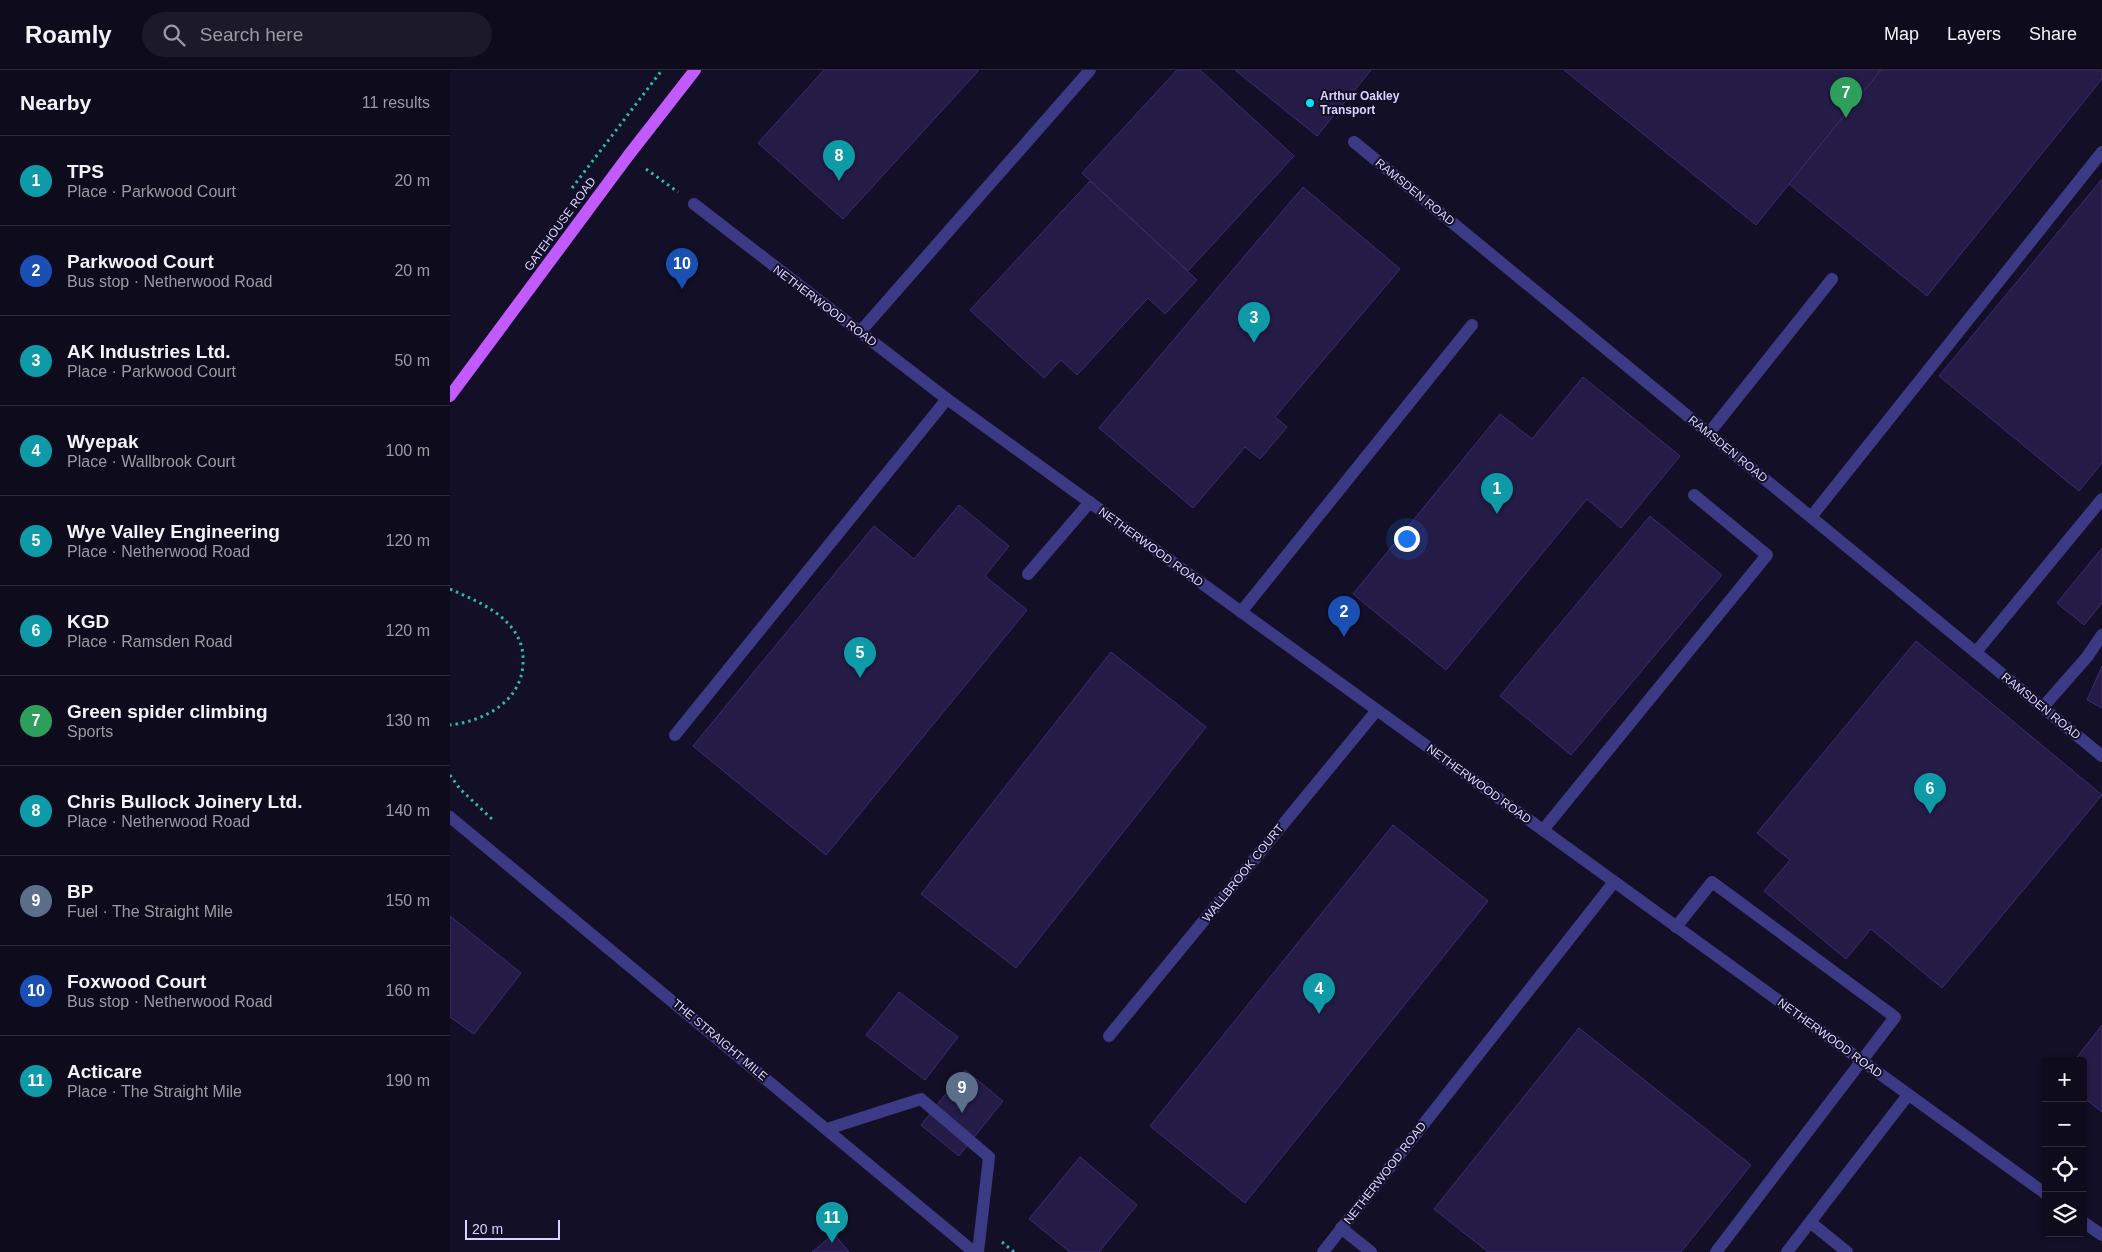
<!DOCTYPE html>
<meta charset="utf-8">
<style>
:root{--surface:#0e0b1c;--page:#1c1929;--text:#f1f3f6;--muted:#9b9ba3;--line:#2e2b3b;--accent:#00e5ff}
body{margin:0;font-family:Helvetica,sans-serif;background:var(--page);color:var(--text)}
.controls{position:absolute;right:15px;bottom:15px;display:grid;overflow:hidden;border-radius:5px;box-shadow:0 1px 4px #0004}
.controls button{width:45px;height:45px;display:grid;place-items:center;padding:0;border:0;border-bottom:1px solid var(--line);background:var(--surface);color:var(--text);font:25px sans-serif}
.scale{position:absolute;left:15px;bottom:12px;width:95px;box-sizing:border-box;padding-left:5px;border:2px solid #d9d4ff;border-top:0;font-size:14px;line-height:18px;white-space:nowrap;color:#d9d4ff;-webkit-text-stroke:4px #130f26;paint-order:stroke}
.you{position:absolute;left:956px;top:468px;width:18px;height:18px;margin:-12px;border:4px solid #fff;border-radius:50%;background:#1a73e8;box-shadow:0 0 0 8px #1a73e833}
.badge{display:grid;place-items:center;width:32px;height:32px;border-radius:50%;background:var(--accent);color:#fff;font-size:16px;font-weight:700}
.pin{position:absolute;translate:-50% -41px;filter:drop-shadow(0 1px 2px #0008)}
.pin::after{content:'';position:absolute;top:26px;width:18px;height:15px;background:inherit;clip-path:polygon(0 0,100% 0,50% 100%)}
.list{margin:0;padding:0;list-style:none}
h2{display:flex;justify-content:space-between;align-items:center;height:65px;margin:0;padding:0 20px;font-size:21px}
h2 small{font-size:16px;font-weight:400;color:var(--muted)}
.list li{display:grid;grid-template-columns:32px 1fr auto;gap:15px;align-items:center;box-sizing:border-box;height:90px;padding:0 20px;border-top:1px solid var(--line)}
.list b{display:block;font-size:19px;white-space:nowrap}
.list p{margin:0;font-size:16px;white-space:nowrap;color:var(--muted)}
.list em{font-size:16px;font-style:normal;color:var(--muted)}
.icon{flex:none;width:28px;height:28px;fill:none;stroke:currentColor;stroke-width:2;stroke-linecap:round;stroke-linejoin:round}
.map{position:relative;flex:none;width:1652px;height:1182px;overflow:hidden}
header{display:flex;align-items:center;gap:30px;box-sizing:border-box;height:70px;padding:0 25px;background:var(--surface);border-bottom:1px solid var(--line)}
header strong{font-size:24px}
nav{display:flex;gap:28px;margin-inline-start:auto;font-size:18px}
.search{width:350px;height:45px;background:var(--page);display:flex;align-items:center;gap:12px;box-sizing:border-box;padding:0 18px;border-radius:28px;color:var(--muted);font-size:19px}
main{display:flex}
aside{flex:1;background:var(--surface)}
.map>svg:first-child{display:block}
.building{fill:#241b47;stroke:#3b2d73}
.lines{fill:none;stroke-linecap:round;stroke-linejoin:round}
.path{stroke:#2fb8b0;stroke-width:3;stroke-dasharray:2.5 4;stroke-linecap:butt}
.minor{stroke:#3d3a85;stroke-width:12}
.major{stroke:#c25bff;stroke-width:12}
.poi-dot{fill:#00e5ff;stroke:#130f26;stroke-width:2}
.labels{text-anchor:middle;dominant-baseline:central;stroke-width:4;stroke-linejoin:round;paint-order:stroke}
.poi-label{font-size:12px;font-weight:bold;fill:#d9d4ff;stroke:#130f26;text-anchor:start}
.street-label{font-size:12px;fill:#d9d4ff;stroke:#130f26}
</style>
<header>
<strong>Roamly</strong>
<div class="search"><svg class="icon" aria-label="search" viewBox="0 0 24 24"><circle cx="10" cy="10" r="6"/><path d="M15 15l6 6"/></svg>Search here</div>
<nav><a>Map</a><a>Layers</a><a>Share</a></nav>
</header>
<main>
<aside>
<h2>Nearby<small>11 results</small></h2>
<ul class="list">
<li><span class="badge" style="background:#0f9aa8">1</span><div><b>TPS</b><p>Place · Parkwood Court</p></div><em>20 m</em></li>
<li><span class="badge" style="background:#1a4fb4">2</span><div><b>Parkwood Court</b><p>Bus stop · Netherwood Road</p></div><em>20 m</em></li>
<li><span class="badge" style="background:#0f9aa8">3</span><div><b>AK Industries Ltd.</b><p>Place · Parkwood Court</p></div><em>50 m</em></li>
<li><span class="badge" style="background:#0f9aa8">4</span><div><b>Wyepak</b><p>Place · Wallbrook Court</p></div><em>100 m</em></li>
<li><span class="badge" style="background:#0f9aa8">5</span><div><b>Wye Valley Engineering</b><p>Place · Netherwood Road</p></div><em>120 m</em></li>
<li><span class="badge" style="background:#0f9aa8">6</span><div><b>KGD</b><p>Place · Ramsden Road</p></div><em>120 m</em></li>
<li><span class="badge" style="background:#2e9e5b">7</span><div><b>Green spider climbing</b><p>Sports</p></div><em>130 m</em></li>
<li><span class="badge" style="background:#0f9aa8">8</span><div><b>Chris Bullock Joinery Ltd.</b><p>Place · Netherwood Road</p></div><em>140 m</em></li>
<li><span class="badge" style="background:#5c6f8a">9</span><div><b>BP</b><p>Fuel · The Straight Mile</p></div><em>150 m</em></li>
<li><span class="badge" style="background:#1a4fb4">10</span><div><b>Foxwood Court</b><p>Bus stop · Netherwood Road</p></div><em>160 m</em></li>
<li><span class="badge" style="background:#0f9aa8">11</span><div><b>Acticare</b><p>Place · The Straight Mile</p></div><em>190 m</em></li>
</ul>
</aside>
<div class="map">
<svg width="1652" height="1182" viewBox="0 0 1652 1182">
<rect width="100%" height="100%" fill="#130f26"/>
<g class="building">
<polygon points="374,0 529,0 393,149 308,73"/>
<polygon points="727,0 750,0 844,86 738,201 632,103"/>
<polygon points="785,0 921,0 867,66"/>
<polygon points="1114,0 1431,0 1306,155"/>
<polygon points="1431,0 1652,0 1652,9 1477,226 1339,114"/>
<polygon points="1652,109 1652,393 1629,421 1489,306"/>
<polygon points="640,111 747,210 715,244 698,228 627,305 611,290 594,308 520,240"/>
<polygon points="853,117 950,199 825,347 837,357 810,389 795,377 743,438 649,358"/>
<polygon points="1133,307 1230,386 1171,458 1137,429 996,600 903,524 1050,344 1082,369"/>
<polygon points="509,435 559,476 535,506 577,540 376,785 243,676 424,456 464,489"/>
<polygon points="1200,446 1272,505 1121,685 1050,626"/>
<polygon points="1652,478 1652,533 1634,555 1607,533"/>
<polygon points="1466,571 1652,725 1492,918 1421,859 1396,889 1314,821 1340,790 1307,763"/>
<polygon points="661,582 756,657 566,898 471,824"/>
<polygon points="1652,596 1652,638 1637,630"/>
<polygon points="943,755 1038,831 795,1133 700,1056"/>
<polygon points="0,846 71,903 24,964 0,947"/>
<polygon points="449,922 508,967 475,1010 416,965"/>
<polygon points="1652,955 1652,1042 1633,1027 1633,991 1624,991"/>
<polygon points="1129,958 1301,1095 1231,1182 1038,1182 984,1139"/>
<polygon points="515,1000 553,1031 509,1086 471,1055"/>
<polygon points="630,1087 687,1135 649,1182 620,1182 579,1149"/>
<polygon points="384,1164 399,1182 362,1182"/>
</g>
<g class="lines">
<g class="path">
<polyline points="196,99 228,122"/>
<polyline points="122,118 212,0"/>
<path d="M 0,519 C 22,529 46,538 62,558 C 70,568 74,580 73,594 C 71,632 34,651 0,655"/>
<polyline points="0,705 10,719 43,750"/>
<polyline points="552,1172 564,1182"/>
</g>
<g class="minor">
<polyline points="904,72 1652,686"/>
<polyline points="244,134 497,329 1596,1124"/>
<polyline points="410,262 640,0"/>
<polyline points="1259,363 1382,209"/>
<polyline points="1361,447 1652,82"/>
<polyline points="578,504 640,432"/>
<polyline points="791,542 1022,255"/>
<polyline points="1526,582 1652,429"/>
<polyline points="1593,637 1637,587 1652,565"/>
<polyline points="225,665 497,329"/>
<polyline points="0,747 524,1182"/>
<polyline points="1093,760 1317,485 1244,425"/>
<polyline points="1226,857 1262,812 1445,947 1266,1182"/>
<polyline points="659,966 927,640"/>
<polyline points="377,1059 471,1029 539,1087 528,1182"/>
<polyline points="1360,1152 1397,1182"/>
<polyline points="1633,1152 1652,1165"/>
<polyline points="891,1158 921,1182"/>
<polyline points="873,1182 1164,812"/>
<polyline points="1337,1182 1458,1025"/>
</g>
<polyline class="major" points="0,326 178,86 245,0"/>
</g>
<circle class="poi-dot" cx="860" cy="33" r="5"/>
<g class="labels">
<g class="poi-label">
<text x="870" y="26">Arthur Oakley<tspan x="870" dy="14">Transport</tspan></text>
</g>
<g class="street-label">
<text transform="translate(965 122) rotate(39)">RAMSDEN ROAD</text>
<text transform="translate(110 154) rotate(-54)">GATEHOUSE ROAD</text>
<text transform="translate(375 236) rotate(37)">NETHERWOOD ROAD</text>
<text transform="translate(1278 379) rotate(39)">RAMSDEN ROAD</text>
<text transform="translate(701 477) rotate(36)">NETHERWOOD ROAD</text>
<text transform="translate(1591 636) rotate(39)">RAMSDEN ROAD</text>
<text transform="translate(1029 714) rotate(36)">NETHERWOOD ROAD</text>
<text transform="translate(793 803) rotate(-51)">WALLBROOK COURT</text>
<text transform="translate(1380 968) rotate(36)">NETHERWOOD ROAD</text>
<text transform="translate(270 970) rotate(40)">THE STRAIGHT MILE</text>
<text transform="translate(935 1103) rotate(-52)">NETHERWOOD ROAD</text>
</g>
</g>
</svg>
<div class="controls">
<button>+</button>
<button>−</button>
<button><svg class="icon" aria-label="locate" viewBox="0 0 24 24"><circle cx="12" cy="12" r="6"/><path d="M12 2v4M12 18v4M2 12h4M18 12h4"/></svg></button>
<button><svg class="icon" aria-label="layers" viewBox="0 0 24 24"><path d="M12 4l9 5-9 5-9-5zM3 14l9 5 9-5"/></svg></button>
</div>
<div class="scale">20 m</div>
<div class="you"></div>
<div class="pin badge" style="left:1047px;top:444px;background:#0f9aa8">1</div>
<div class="pin badge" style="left:894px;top:567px;background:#1a4fb4">2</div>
<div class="pin badge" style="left:804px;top:273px;background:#0f9aa8">3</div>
<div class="pin badge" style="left:869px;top:944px;background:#0f9aa8">4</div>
<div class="pin badge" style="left:410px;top:608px;background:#0f9aa8">5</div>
<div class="pin badge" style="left:1480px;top:744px;background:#0f9aa8">6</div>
<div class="pin badge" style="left:1396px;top:48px;background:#2e9e5b">7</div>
<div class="pin badge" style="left:389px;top:111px;background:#0f9aa8">8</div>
<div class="pin badge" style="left:512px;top:1043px;background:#5c6f8a">9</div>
<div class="pin badge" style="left:232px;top:219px;background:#1a4fb4">10</div>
<div class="pin badge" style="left:382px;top:1173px;background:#0f9aa8">11</div>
</div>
</main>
